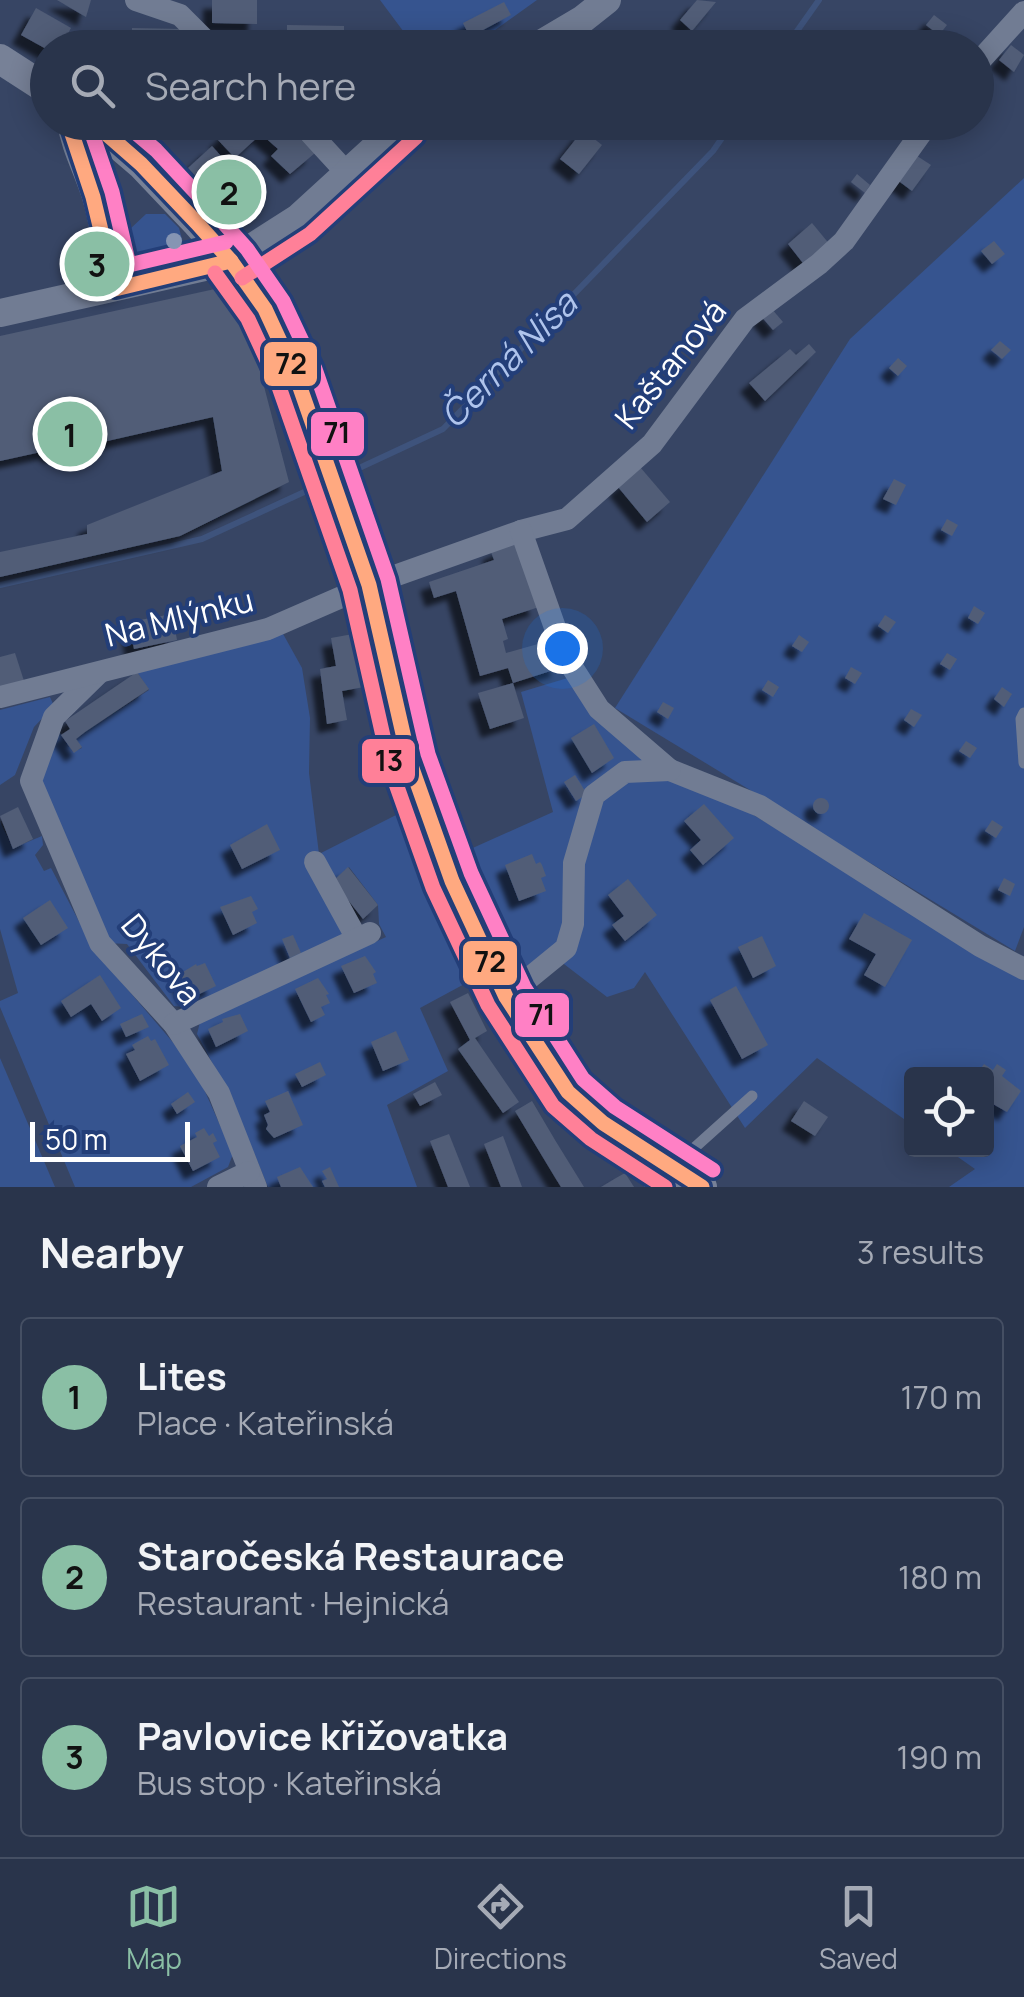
<!DOCTYPE html>
<meta charset="utf-8">
<style>
:root{--surface:#29344b;--page:#313c52;--text:#f1f3f6;--muted:#a5aab5;--line:#454f63;--accent:#8abfa5}
body{margin:0;font-family:Manrope,sans-serif;background:var(--page);color:var(--text)}
.controls{position:absolute;right:30px;bottom:30px;display:grid;overflow:hidden;border-radius:10px;box-shadow:0 5px 25px #0003}
.controls button{width:90px;height:90px;display:grid;place-items:center;padding:0;border:0;border-bottom:2px solid var(--line);background:var(--surface);color:var(--text);font:50px sans-serif}
.scale{position:absolute;left:30px;bottom:25px;width:160px;box-sizing:border-box;padding-left:10px;border:5px solid #fff;border-top:0;font-size:28px;line-height:35px;white-space:nowrap;color:#fff;-webkit-text-stroke:8px #233e78;paint-order:stroke}
.you{position:absolute;left:562px;top:648px;width:35px;height:35px;margin:-25px;border:8px solid #fff;border-radius:50%;background:#1a73e8;box-shadow:0 0 0 15px #1a73e833}
.badge{display:grid;place-items:center;width:65px;height:65px;border-radius:50%;background:var(--accent);color:#111;font-size:32px;font-weight:700}
.pin{position:absolute;translate:-50% -50%;border:5px solid #fff;box-shadow:0 2px 10px #0006}
.list{margin:0;padding:0;list-style:none}
h2{display:flex;justify-content:space-between;align-items:center;height:130px;margin:0;padding:0 40px;font-size:42px}
h2 small{font-size:32px;font-weight:400;color:var(--muted)}
.list li{display:grid;grid-template-columns:65px 1fr auto;gap:30px;align-items:center;box-sizing:border-box;height:160px;margin:0 20px 20px;padding:0 20px;border:2px solid var(--line);border-radius:10px}
.list b{display:block;font-size:38px;white-space:nowrap}
.list p{margin:0;font-size:32px;white-space:nowrap;color:var(--muted)}
.list em{font-size:32px;font-style:normal;color:var(--muted)}
.icon{flex:none;width:55px;height:55px;fill:none;stroke:currentColor;stroke-width:2;stroke-linecap:round;stroke-linejoin:round}
.map{position:relative;flex:none;width:1024px;height:1187px;overflow:hidden}
.search{position:absolute;background:var(--surface);box-shadow:0 5px 25px #0003;left:30px;right:30px;top:30px;height:110px;display:flex;align-items:center;gap:25px;box-sizing:border-box;padding:0 35px;border-radius:55px;color:var(--muted);font-size:38px}
.sheet{height:670px;background:var(--surface)}
nav{display:flex;justify-content:space-around;align-items:center;box-sizing:border-box;height:140px;border-top:2px solid var(--line);background:var(--surface);font-size:28px;color:var(--muted)}
nav a{display:grid;justify-items:center;gap:5px}
nav .on{color:var(--accent)}
.map>svg:first-child{display:block}
.green{fill:#36548f}
.lines{fill:none;stroke-linecap:round;stroke-linejoin:round}
.stream{stroke:#3e537c;stroke-width:6}
.building{fill:#515d77;filter:url(#shadow)}
.service{stroke:#717c93;stroke-width:11}
.minor{stroke:#717c93;stroke-width:22}
.tertiary{stroke:#717c93;stroke-width:28}
.secondary{stroke:#778197;stroke-width:30}
.bus-1-casing{stroke:#233e78;stroke-width:22}
.bus-2-casing{stroke:#233e78;stroke-width:22}
.bus-3-casing{stroke:#233e78;stroke-width:22}
.bus-1{stroke:#ffa980;stroke-width:15}
.bus-2{stroke:#ff8098;stroke-width:15}
.bus-3{stroke:#ff80c5;stroke-width:15}
.tree{fill:#8695b3}
.labels{text-anchor:middle;dominant-baseline:central;stroke-width:8;stroke-linejoin:round;paint-order:stroke}
.street-label{font-size:32px;fill:#fff;stroke:#233e78}
.water-label{font-size:35px;font-style:italic;fill:#afc4ec;stroke:#233e78}
.line-badge{stroke:#233e78;stroke-width:4}
.pale-badge-label{font-size:28px;text-anchor:middle;font-weight:bold;fill:#111}
</style>
<div class="map">
<svg width="1024" height="1187" viewBox="0 0 1024 1187">
<defs>
<filter id="shadow"><feDropShadow dx="-9" dy="9" stdDeviation="2.5" flood-color="#0009"/></filter>
</defs>
<rect width="100%" height="100%" fill="#374564"/>
<g class="green">
<polygon points="380,0 537,0 470,48 415,47"/>
<polygon points="1024,178 1024,927 1015,951 615,708 850,339"/>
<path d="M 146,214 L 165,214 L 179,228 L 184,247 C 169,263 149,265 129,257 L 129,230 Z"/>
<polygon points="282,632 302,668 310,718 309,773 319,854 398,814 431,899 470,981 420,1008 448,1071 387,1105 417,1187 268,1187 233,1102 197,1034 200,1022 386,937 379,924 378,905 349,867 333,881 344,931 340,940 190,1008 174,1006 127,944 106,943 40,779 56,727 73,752 82,748 76,739 85,732 149,690 137,672"/>
<polygon points="571,677 643,758 642,767 587,794 561,943 521,976 466,851 553,812 521,692"/>
<polygon points="50,697 54,706 34,727 15,775 0,785 0,710"/>
<polygon points="621,781 673,781 730,801 1024,976 1024,1187 949,1187 975,1169 948,1150 986,1150 986,1074 912,1074 911,1124 817,1058 745,1128 645,972 634,988 607,997 560,961 597,800"/>
<polygon points="0,822 13,848 42,836 43,845 35,855 44,871 51,868 94,950 194,1067 233,1154 228,1167 191,1187 75,1187 0,1007 0,1001 18,993 0,929"/>
<polygon points="0,1058 55,1187 0,1187"/>
</g>
<g class="lines">
<g class="stream">
<polyline points="785,48 819,0"/>
<polyline points="342,476 443,429 713,151 733,122"/>
<polyline points="0,585 202,539 326,482"/>
</g>
</g>
<g class="building">
<polygon points="57,0 91,0 86,17"/>
<polygon points="212,0 257,0 257,24 212,23"/>
<polygon points="697,0 716,2 692,31 680,20"/>
<polygon points="504,2 511,15 470,37 463,23"/>
<polygon points="36,8 71,28 60,48 48,50 21,35"/>
<polygon points="934,15 947,25 939,35 926,25"/>
<polygon points="287,25 344,26 344,48 287,48"/>
<polygon points="132,28 182,29 183,48 132,48"/>
<polygon points="1011,45 1024,55 1014,72 999,60"/>
<polygon points="236,122 290,122 293,126 290,129 315,153 290,174 271,156 278,149 261,134 235,158 218,140"/>
<polygon points="583,130 602,145 579,174 560,159"/>
<polygon points="212,146 263,203 239,225 188,168"/>
<polygon points="914,154 931,165 912,191 896,179"/>
<polygon points="857,174 870,185 865,193 851,182"/>
<polygon points="812,223 831,246 806,267 788,244"/>
<polygon points="92,239 99,269 87,272 80,242"/>
<polygon points="994,241 1005,254 992,264 981,251"/>
<polygon points="215,289 242,328 255,352 289,482 180,536 0,577 0,552 87,534 87,525 222,471 213,417 50,454 50,450 0,461 0,336"/>
<polygon points="771,308 783,322 773,330 761,316"/>
<polygon points="1000,341 1011,350 1002,359 991,350"/>
<polygon points="809,344 816,352 765,401 749,383 790,349 796,355"/>
<polygon points="898,358 907,366 898,376 889,368"/>
<polygon points="640,467 670,502 647,522 618,487"/>
<polygon points="894,479 906,485 896,505 883,499"/>
<polygon points="947,519 958,525 952,536 941,530"/>
<polygon points="514,541 539,607 502,619 508,639 503,641 506,653 552,640 560,668 513,683 508,668 480,676 456,591 434,598 429,582 494,560 491,552"/>
<polygon points="974,606 985,613 978,624 968,618"/>
<polygon points="172,614 177,640 134,649 129,622"/>
<polygon points="885,615 896,622 888,633 878,626"/>
<polygon points="353,634 364,687 342,691 347,720 327,724 320,669 336,666 331,638"/>
<polygon points="799,635 809,642 802,652 792,646"/>
<polygon points="15,653 24,681 0,689 0,657"/>
<polygon points="947,653 957,659 950,670 940,664"/>
<polygon points="851,667 862,673 855,684 845,678"/>
<polygon points="137,672 149,689 85,732 76,739 82,747 74,753 61,735 70,729 65,721"/>
<polygon points="768,680 779,687 773,697 762,690"/>
<polygon points="513,683 524,718 490,729 478,693"/>
<polygon points="1002,687 1012,694 1004,707 994,699"/>
<polygon points="663,702 674,708 668,719 657,712"/>
<polygon points="911,709 922,715 914,727 904,720"/>
<polygon points="594,724 614,758 592,773 571,738"/>
<polygon points="966,741 977,748 970,758 959,751"/>
<polygon points="575,775 587,794 576,801 564,782"/>
<circle cx="821" cy="806" r="8"/>
<polygon points="704,804 734,838 703,865 690,850 701,840 684,821"/>
<polygon points="18,807 33,839 13,849 0,816"/>
<polygon points="992,820 1003,827 996,838 985,831"/>
<polygon points="267,824 280,850 242,869 230,845"/>
<polygon points="532,854 536,864 540,862 542,865 546,876 541,878 546,891 519,901 505,865"/>
<polygon points="348,867 378,905 363,919 333,881"/>
<polygon points="1004,878 1015,884 1010,896 998,890"/>
<polygon points="628,879 657,915 625,941 612,925 624,916 608,895"/>
<polygon points="251,896 258,909 252,912 257,923 233,935 220,907"/>
<polygon points="50,900 68,928 41,945 23,918"/>
<polygon points="864,913 912,940 885,987 864,975 876,954 849,939"/>
<polygon points="293,935 301,953 290,958 282,939"/>
<polygon points="762,936 776,966 753,978 738,947"/>
<polygon points="365,956 376,972 373,974 377,983 354,993 341,966"/>
<polygon points="205,963 216,986 189,999 178,975 196,964 197,966"/>
<polygon points="100,975 121,1008 102,1021 91,1004 71,1017 61,1001"/>
<polygon points="318,978 329,994 326,995 330,1003 321,1007 325,1015 311,1022 295,989"/>
<polygon points="736,986 768,1045 742,1059 710,1000"/>
<polygon points="468,993 487,1031 475,1038 519,1102 503,1113 458,1049 470,1040 450,1002"/>
<polygon points="142,1014 149,1027 126,1037 120,1024"/>
<polygon points="240,1014 248,1031 216,1047 208,1029 223,1022 222,1019"/>
<polygon points="396,1031 409,1060 383,1071 371,1042"/>
<polygon points="148,1036 151,1041 155,1039 169,1065 140,1081 126,1054 135,1050 132,1045"/>
<polygon points="320,1062 326,1075 302,1087 295,1074"/>
<polygon points="984,1064 993,1070 997,1064 1006,1070 1002,1076 1021,1091 1007,1112 986,1100 986,1074 977,1074"/>
<polygon points="435,1082 442,1095 420,1106 413,1094"/>
<polygon points="288,1091 303,1125 274,1138 266,1129 268,1125 264,1115 270,1112 265,1101"/>
<polygon points="188,1092 195,1102 177,1114 171,1104"/>
<polygon points="532,1101 555,1140 584,1187 561,1187 556,1179 515,1111"/>
<polygon points="804,1101 828,1117 815,1136 791,1121"/>
<polygon points="204,1128 209,1136 213,1133 217,1141 213,1143 220,1157 193,1171 180,1146 197,1137 195,1133"/>
<polygon points="449,1134 470,1187 448,1187 430,1141"/>
<polygon points="503,1136 522,1187 501,1187 484,1144"/>
<polygon points="300,1167 313,1187 281,1187 277,1177"/>
<polygon points="330,1167 339,1187 325,1187 322,1181 327,1179 322,1171"/>
<polygon points="625,1173 634,1187 601,1187 616,1178"/>
</g>
<g class="lines">
<g class="service">
<polyline points="1024,713 1021,719 1024,763"/>
<polyline points="673,1167 752,1096"/>
</g>
<g class="minor">
<polyline points="136,0 180,15 213,48"/>
<polyline points="976,65 1024,12"/>
<path d="M 68,122 C 72,149 85,171 93,197 C 102,227 105,259 115,289"/>
<polyline points="300,122 346,172"/>
<polyline points="99,673 54,717 31,781 100,943 174,1024 219,1093 256,1187"/>
<polyline points="0,697 268,629 369,585 521,531 567,519 652,444 745,319 819,264 844,241 929,122"/>
<polyline points="670,770 760,806 980,946 1024,969"/>
<polyline points="315,862 356,937"/>
<polyline points="506,997 566,948 573,924 574,863 594,795 625,772 670,770 599,709 565,656 521,531"/>
<polyline points="174,1024 370,933"/>
<polyline points="218,1187 249,1172"/>
<polyline points="655,1187 673,1167"/>
</g>
<g class="tertiary">
<polyline points="534,48 583,19 607,0"/>
<polyline points="0,313 231,261 298,218 403,122"/>
</g>
<g class="secondary">
<polyline points="0,59 48,90"/>
<polyline points="92,122 141,164 197,223 231,261 265,309 296,376 339,492 369,585 409,760 452,881 506,997 568,1092 603,1123 702,1187"/>
</g>
<defs>
<g id="bus-1">
<polyline points="68,122 93,197 115,289 231,261"/>
<polyline points="93,122 141,164 197,223 231,261 265,309 296,376 369,585 409,760 452,881 506,997 568,1092 603,1123 702,1187"/>
</g>
<g id="bus-2">
<polyline points="215,273 248,319 278,384 350,590 390,767 433,888 488,1005 553,1106 591,1139 665,1187"/>
<polyline points="242,278 310,234 416,137"/>
</g>
<g id="bus-3">
<polyline points="88,122 112,192 129,265 226,242"/>
<polyline points="123,122 156,150 212,210 247,249 283,301 315,369 388,579 428,754 471,873 524,987 583,1079 615,1107 713,1170"/>
</g>
</defs>
<use href="#bus-1" class="bus-1-casing"/>
<use href="#bus-2" class="bus-2-casing"/>
<use href="#bus-3" class="bus-3-casing"/>
<use href="#bus-1" class="bus-1"/>
<use href="#bus-2" class="bus-2"/>
<use href="#bus-3" class="bus-3"/>
</g>
<circle class="tree" cx="174" cy="241" r="8"/>
<g class="labels">
<g class="street-label">
<text transform="translate(670 364) rotate(-51)">Kaštanová</text>
<text transform="translate(179 617) rotate(-14)">Na Mlýnku</text>
<text transform="translate(162 959) rotate(51)">Dykova</text>
</g>
<g class="water-label">
<text transform="translate(508 359) rotate(-45)">Černá Nisa</text>
</g>
</g>
<g class="line-badge">
<rect x="262" y="340" width="57" height="48" rx="10" fill="#ffa980"/>
<rect x="309" y="410" width="57" height="48" rx="10" fill="#ff80c5"/>
<rect x="360" y="737" width="57" height="48" rx="10" fill="#ff8098"/>
<rect x="461" y="939" width="58" height="48" rx="10" fill="#ffa980"/>
<rect x="513" y="991" width="58" height="48" rx="10" fill="#ff80c5"/>
</g>
<g class="pale-badge-label">
<text x="291" y="374">72</text>
<text x="337" y="443">71</text>
<text x="389" y="771">13</text>
<text x="490" y="972">72</text>
<text x="542" y="1025">71</text>
</g>
</svg>
<div class="controls">
<button><svg class="icon" aria-label="locate" viewBox="0 0 24 24"><circle cx="12" cy="12" r="6"/><path d="M12 2v4M12 18v4M2 12h4M18 12h4"/></svg></button>
</div>
<div class="scale">50 m</div>
<div class="you"></div>
<div class="pin badge" style="left:70px;top:434px">1</div>
<div class="pin badge" style="left:229px;top:192px">2</div>
<div class="pin badge" style="left:97px;top:264px">3</div>
<div class="search"><svg class="icon" aria-label="search" viewBox="0 0 24 24"><circle cx="10" cy="10" r="6"/><path d="M15 15l6 6"/></svg>Search here</div>
</div>
<section class="sheet">
<h2>Nearby<small>3 results</small></h2>
<ul class="list">
<li><span class="badge">1</span><div><b>Lites</b><p>Place · Kateřinská</p></div><em>170 m</em></li>
<li><span class="badge">2</span><div><b>Staročeská Restaurace</b><p>Restaurant · Hejnická</p></div><em>180 m</em></li>
<li><span class="badge">3</span><div><b>Pavlovice křižovatka</b><p>Bus stop · Kateřinská</p></div><em>190 m</em></li>
</ul>
</section>
<nav>
<a class="on"><svg class="icon" aria-label="map" viewBox="0 0 24 24"><path d="M3 6l6-2 6 2 6-2v14l-6 2-6-2-6 2zM9 4v14M15 6v14"/></svg>Map</a>
<a><svg class="icon" aria-label="directions" viewBox="0 0 24 24"><path d="M12 3l9 9-9 9-9-9zM9 14v-3h6M13 9l2 2-2 2"/></svg>Directions</a>
<a><svg class="icon" aria-label="saved" viewBox="0 0 24 24"><path d="M7 4h10v16l-5-4-5 4z"/></svg>Saved</a>
</nav>
